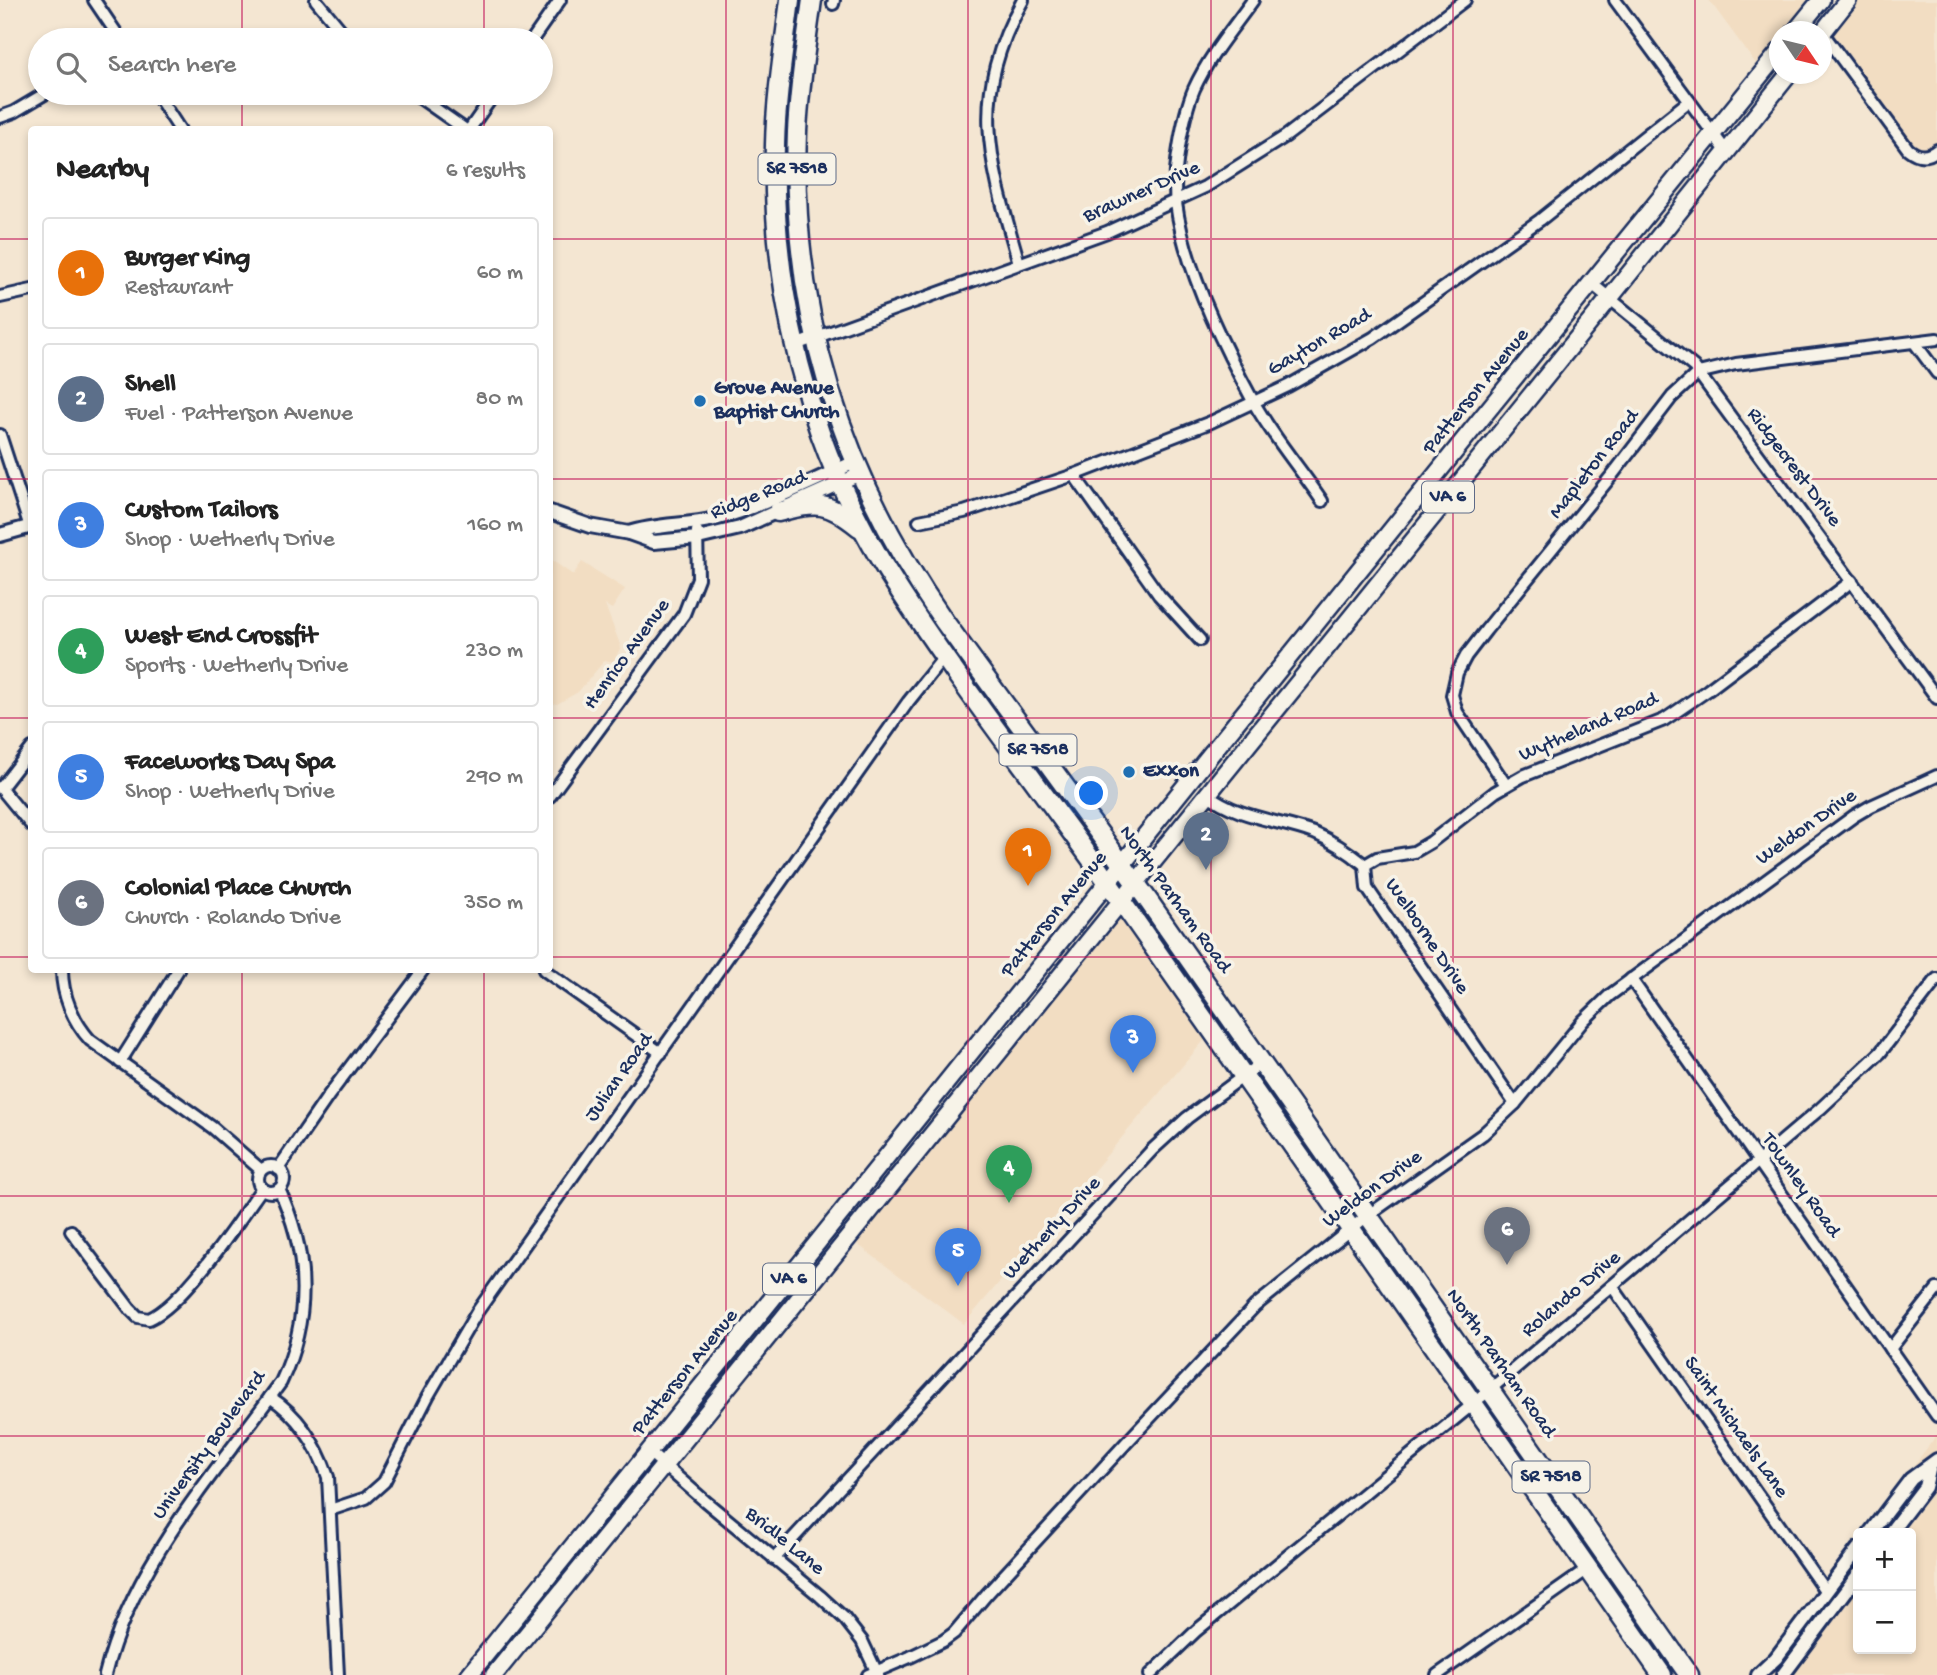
<!DOCTYPE html>
<meta charset="utf-8">
<style>
:root{--surface:#fff;--page:#f2f2f2;--text:#222;--muted:#767676;--line:#e0e0e0;--accent:#111827}
body{margin:0;font-family:"Gochi Hand",sans-serif;background:var(--page);color:var(--text)}
.controls{position:absolute;right:21px;bottom:21px;display:grid;overflow:hidden;border-radius:7px;box-shadow:0 4px 10px #0003}
.controls button{width:63px;height:63px;display:grid;place-items:center;padding:0;border:0;border-bottom:2px solid var(--line);background:var(--surface);color:var(--text);font:35px sans-serif}
.compass{position:absolute;left:1769px;top:21px;width:63px;height:63px;border-radius:50%;background:var(--surface);box-shadow:0 4px 10px #0003;rotate:125deg}
.you{position:absolute;left:1092px;top:794px;width:24px;height:24px;margin:-18px;border:5px solid #fff;border-radius:50%;background:#1a73e8;box-shadow:0 0 0 10px #1a73e833}
.badge{display:grid;place-items:center;width:46px;height:46px;border-radius:50%;background:var(--accent);color:#fff;font-size:23px;font-weight:700}
.pin{position:absolute;translate:-50% -58px;filter:drop-shadow(0 2px 4px #0008)}
.pin::after{content:'';position:absolute;top:37px;width:24px;height:21px;background:inherit;clip-path:polygon(0 0,100% 0,50% 100%)}
.list{margin:0;padding:0;list-style:none}
h2{display:flex;justify-content:space-between;align-items:center;height:91px;margin:0;padding:0 28px;font-size:30px}
h2 small{font-size:23px;font-weight:400;color:var(--muted)}
.list li{display:grid;grid-template-columns:46px 1fr auto;gap:21px;align-items:center;box-sizing:border-box;height:112px;margin:0 14px 14px;padding:0 14px;border:2px solid var(--line);border-radius:7px}
.list b{display:block;font-size:26px;white-space:nowrap}
.list p{margin:0;font-size:23px;white-space:nowrap;color:var(--muted)}
.list em{font-size:23px;font-style:normal;color:var(--muted)}
.icon{flex:none;width:38px;height:38px;fill:none;stroke:currentColor;stroke-width:2;stroke-linecap:round;stroke-linejoin:round}
.map{position:relative;flex:none;width:1937px;height:1675px;overflow:hidden}
.search{position:absolute;background:var(--surface);box-shadow:0 4px 10px #0003;left:28px;top:28px;width:525px;height:77px;display:flex;align-items:center;gap:18px;box-sizing:border-box;padding:0 24px;border-radius:38px;color:var(--muted);font-size:26px}
.panel{position:absolute;background:var(--surface);box-shadow:0 4px 10px #0003;left:28px;top:126px;width:525px;height:847px;border-radius:7px}
.map>svg:first-child{display:block}
.built{fill:#f2ddc2}
.lines{fill:none;stroke-linecap:round;stroke-linejoin:round}
.minor-casing{stroke:#1b2f5e;stroke-width:16}
.tertiary-casing{stroke:#1b2f5e;stroke-width:18}
.primary-casing{stroke:#1b2f5e;stroke-width:21}
.trunk-casing{stroke:#1b2f5e;stroke-width:23}
.minor{stroke:#f7f3e8;stroke-width:10}
.tertiary{stroke:#f7f3e8;stroke-width:12}
.primary{stroke:#f7f3e8;stroke-width:16}
.trunk{stroke:#f7f3e8;stroke-width:18}
.grid{fill:none;stroke:#c2185b;stroke-width:2;stroke-opacity:0.55}
.poi-dot{fill:#1f6fb2;stroke:#f7f3e8;stroke-width:2.5}
.labels{text-anchor:middle;dominant-baseline:central;stroke-width:7;stroke-linejoin:round;paint-order:stroke}
.shield{fill:#f7f3e8;stroke:#5d6a87;stroke-width:2}
.shield-label{font-size:19px;font-weight:bold;fill:#1b2f5e}
.street-label{font-size:21px;fill:#1b2f5e;stroke:#f7f3e8}
.poi-label{font-size:21px;font-weight:bold;fill:#1b2f5e;stroke:#f7f3e8;text-anchor:start}
</style>
<div class="map">
<svg width="1937" height="1675" viewBox="0 0 1937 1675">
<rect width="100%" height="100%" fill="#f4e6d2"/>
<filter id="ink" filterUnits="userSpaceOnUse"><feTurbulence type="fractalNoise" baseFrequency=".0143" numOctaves="2"/><feDisplacementMap in="SourceGraphic" scale="14" xChannelSelector="R" yChannelSelector="G"/><feConvolveMatrix kernelMatrix="1 2 1 2 8 2 1 2 1" color-interpolation-filters="sRGB"/></filter>
<g filter="url(#ink)">
<g class="built">
<polygon points="1709,0 1821,0 1795,31 1780,32 1779,51 1762,72"/>
<polygon points="1848,0 1937,0 1937,150 1920,156 1822,33"/>
<polygon points="550,559 573,575 582,562 625,589 612,609 605,605 621,647 613,662 605,660 578,692 557,704 550,703"/>
<polygon points="1122,900 1212,1031 964,1324 857,1244 867,1210"/>
<polygon points="1937,1435 1937,1675 1747,1675 1761,1664 1775,1648 1858,1538 1858,1649 1911,1649 1911,1533 1862,1533"/>
</g>
<g class="lines">
<defs>
<g id="minor">
<polyline points="94,0 121,40"/>
<polyline points="316,0 349,40"/>
<path d="M 1253,0 C 1233,28 1209,56 1194,89 C 1183,115 1172,175 1176,203 C 1184,265 1223,346 1253,401 C 1272,436 1300,468 1322,501"/>
<polyline points="1615,0 1726,151"/>
<polyline points="833,4 834,0"/>
<path d="M 1822,32 L 1908,149 C 1918,157 1927,158 1937,150"/>
<polyline points="532,40 560,0"/>
<polyline points="156,93 180,130"/>
<polyline points="413,93 466,130"/>
<polyline points="0,117 14,112 46,93"/>
<polyline points="469,130 495,93"/>
<path d="M 1019,263 C 990,162 968,98 1023,0"/>
<polyline points="1592,284 1694,367 1937,698"/>
<polyline points="0,297 32,290"/>
<polyline points="1914,342 1937,373"/>
<polyline points="795,345 1107,232 1205,187 1286,136 1465,0"/>
<polyline points="0,435 30,527"/>
<polyline points="1074,475 1159,595 1200,640"/>
<polyline points="919,521 964,512 1074,475 1211,422 1288,386 1373,338 1540,220 1689,101"/>
<polyline points="1506,785 1457,712 1452,695 1457,673 1466,656 1486,630 1613,474 1672,397 1698,373 1736,364 1937,339"/>
<polyline points="0,787 32,826"/>
<polyline points="1,788 32,748"/>
<path d="M 1207,794 C 1238,818 1278,820 1314,833 C 1333,841 1349,852 1365,865 L 1367,888 L 1515,1104"/>
<polyline points="550,796 684,614 698,578 697,531"/>
<polyline points="1365,865 1377,858 1414,852 1431,842 1495,792 1523,776 1664,720 1708,690 1852,581"/>
<path d="M 62,970 C 62,995 73,1021 90,1040 L 213,1128 L 261,1170"/>
<polyline points="544,970 661,1053"/>
<polyline points="1631,979 1937,1416"/>
<polyline points="120,1062 178,970"/>
<circle cx="271" cy="1179" r="13"/>
<polyline points="278,1169 329,1095 423,970"/>
<path d="M 71,1231 L 130,1309 L 138,1317 L 149,1319 C 185,1303 238,1222 262,1188"/>
<polyline points="1612,1286 1826,1592"/>
<polyline points="1890,1349 1937,1289"/>
<path d="M 270,1397 C 299,1416 317,1445 328,1477 L 338,1675"/>
<polyline points="649,1452 705,1501 820,1596 844,1618 862,1641 878,1675"/>
<polyline points="330,1510 366,1498 384,1482 428,1396 477,1312 908,702 944,657"/>
<polyline points="774,1559 1152,1150 1187,1118 1261,1063"/>
<path d="M 105,1675 C 133,1562 215,1474 281,1382 C 311,1318 309,1253 279,1189"/>
<polyline points="868,1675 910,1657 943,1641 954,1633 987,1594 1127,1442 1255,1306 1367,1216 1483,1134 1515,1104 1583,1021 1610,995 1854,816 1871,806 1937,776"/>
<polyline points="1150,1675 1196,1631 1473,1404 1820,1109 1880,1053 1937,979"/>
<polyline points="1437,1675 1588,1569"/>
</g>
<g id="tertiary">
<polyline points="550,512 590,526 629,533 654,542 698,538 740,528 860,474"/>
<path d="M 629,533 C 657,524 686,526 715,519 C 763,506 810,482 855,462"/>
<polyline points="0,535 32,526"/>
<polyline points="1870,1533 1911,1479 1937,1460"/>
<polyline points="1890,1533 1925,1487 1930,1466"/>
<polyline points="1758,1675 1776,1658 1858,1549"/>
<polyline points="1783,1675 1858,1575"/>
</g>
<g id="primary">
<polyline points="1795,32 1821,0"/>
<polyline points="1822,33 1848,0"/>
<polyline points="469,1675 1484,415 1780,51"/>
<polyline points="494,1675 1609,299 1789,74"/>
</g>
<g id="trunk">
<path d="M 790,0 C 784,48 776,97 775,145 C 772,242 788,342 820,433 C 854,528 902,597 959,678 C 1016,758 1075,835 1131,915 C 1309,1168 1486,1421 1662,1675"/>
<path d="M 812,0 C 806,44 799,88 797,132 C 790,311 842,475 944,621 L 1145,896 L 1689,1675"/>
<path d="M 778,512 C 819,502 825,501 859,527"/>
</g>
</defs>
<use href="#minor" class="minor-casing"/>
<use href="#tertiary" class="tertiary-casing"/>
<use href="#primary" class="primary-casing"/>
<use href="#trunk" class="trunk-casing"/>
<use href="#minor" class="minor"/>
<use href="#tertiary" class="tertiary"/>
<use href="#primary" class="primary"/>
<use href="#trunk" class="trunk"/>
</g>
</g>
<path class="grid" d="M 242,0 L 242,40M 484,0 L 484,40M 726,0 L 726,1675M 968,0 L 968,1675M 1211,0 L 1211,1675M 1453,0 L 1453,1675M 1695,0 L 1695,1675M 242,93 L 242,130M 484,93 L 484,130M 0,239 L 32,239M 550,239 L 1937,239M 0,479 L 32,479M 550,479 L 1937,479M 0,718 L 32,718M 550,718 L 1937,718M 0,957 L 32,957M 550,957 L 1937,957M 242,970 L 242,1675M 484,970 L 484,1675M 0,1196 L 1937,1196M 0,1436 L 1937,1436"/>
<g class="poi-dot">
<circle cx="700" cy="401" r="7"/>
<circle cx="1129" cy="772" r="7"/>
</g>
<g class="labels">
<g class="shield">
<rect x="758.5" y="153.5" width="77" height="31" rx="5"/>
<rect x="1422" y="481.5" width="52" height="31" rx="5"/>
<rect x="999.5" y="734.5" width="77" height="31" rx="5"/>
<rect x="763" y="1263.5" width="52" height="31" rx="5"/>
<rect x="1512.5" y="1461.5" width="77" height="31" rx="5"/>
</g>
<g class="shield-label">
<text x="797" y="169">SR 7518</text>
<text x="1448" y="497">VA 6</text>
<text x="1038" y="750">SR 7518</text>
<text x="789" y="1279">VA 6</text>
<text x="1551" y="1477">SR 7518</text>
</g>
<g class="street-label">
<text transform="translate(1142 193) rotate(-24)">Brawner Drive</text>
<text transform="translate(1320 343) rotate(-30)">Gayton Road</text>
<text transform="translate(1477 392) rotate(-51)">Patterson Avenue</text>
<text transform="translate(1595 465) rotate(-52)">Mapleton Road</text>
<text transform="translate(1793 468) rotate(53)">Ridgecrest Drive</text>
<text transform="translate(759 496) rotate(-22)">Ridge Road</text>
<text transform="translate(628 655) rotate(-54)">Henrico Avenue</text>
<text transform="translate(1589 728) rotate(-23)">Wytheland Road</text>
<text transform="translate(1807 828) rotate(-35)">Weldon Drive</text>
<text transform="translate(1174 900) rotate(54)">North Parham Road</text>
<text transform="translate(1055 915) rotate(-51)">Patterson Avenue</text>
<text transform="translate(1426 937) rotate(56)">Welborne Drive</text>
<text transform="translate(620 1078) rotate(-55)">Julian Road</text>
<text transform="translate(1800 1186) rotate(55)">Townley Road</text>
<text transform="translate(1373 1190) rotate(-36)">Weldon Drive</text>
<text transform="translate(1053 1229) rotate(-47)">Wetherly Drive</text>
<text transform="translate(1572 1295) rotate(-40)">Rolando Drive</text>
<text transform="translate(1500 1364) rotate(55)">North Parham Road</text>
<text transform="translate(686 1373) rotate(-51)">Patterson Avenue</text>
<text transform="translate(1735 1428) rotate(55)">Saint Michaels Lane</text>
<text transform="translate(210 1446) rotate(-54)">University Boulevard</text>
<text transform="translate(784 1542) rotate(39)">Bridle Lane</text>
</g>
<g class="poi-label">
<text x="714" y="389">Grove Avenue<tspan x="714" dy="24">Baptist Church</tspan></text>
<text x="1143" y="772">Exxon</text>
</g>
</g>
</svg>
<div class="controls">
<button>+</button>
<button>−</button>
</div>
<svg class="compass" viewBox="-18 -18 36 36"><path d="M0-13l5 13h-10z" fill="#e53935"/><path d="M0 13l5-13h-10z" fill="#767676"/></svg>
<div class="you"></div>
<div class="pin badge" style="left:1028px;top:886px;background:#e8710a">1</div>
<div class="pin badge" style="left:1206px;top:870px;background:#5c6f8a">2</div>
<div class="pin badge" style="left:1133px;top:1073px;background:#3f7fe0">3</div>
<div class="pin badge" style="left:1009px;top:1203px;background:#2e9e5b">4</div>
<div class="pin badge" style="left:958px;top:1286px;background:#3f7fe0">5</div>
<div class="pin badge" style="left:1507px;top:1265px;background:#6b7280">6</div>
<div class="search"><svg class="icon" aria-label="search" viewBox="0 0 24 24"><circle cx="10" cy="10" r="6"/><path d="M15 15l6 6"/></svg>Search here</div>
<section class="panel">
<h2>Nearby<small>6 results</small></h2>
<ul class="list">
<li><span class="badge" style="background:#e8710a">1</span><div><b>Burger King</b><p>Restaurant</p></div><em>60 m</em></li>
<li><span class="badge" style="background:#5c6f8a">2</span><div><b>Shell</b><p>Fuel · Patterson Avenue</p></div><em>80 m</em></li>
<li><span class="badge" style="background:#3f7fe0">3</span><div><b>Custom Tailors</b><p>Shop · Wetherly Drive</p></div><em>160 m</em></li>
<li><span class="badge" style="background:#2e9e5b">4</span><div><b>West End Crossfit</b><p>Sports · Wetherly Drive</p></div><em>230 m</em></li>
<li><span class="badge" style="background:#3f7fe0">5</span><div><b>Faceworks Day Spa</b><p>Shop · Wetherly Drive</p></div><em>290 m</em></li>
<li><span class="badge" style="background:#6b7280">6</span><div><b>Colonial Place Church</b><p>Church · Rolando Drive</p></div><em>350 m</em></li>
</ul>
</section>
</div>
